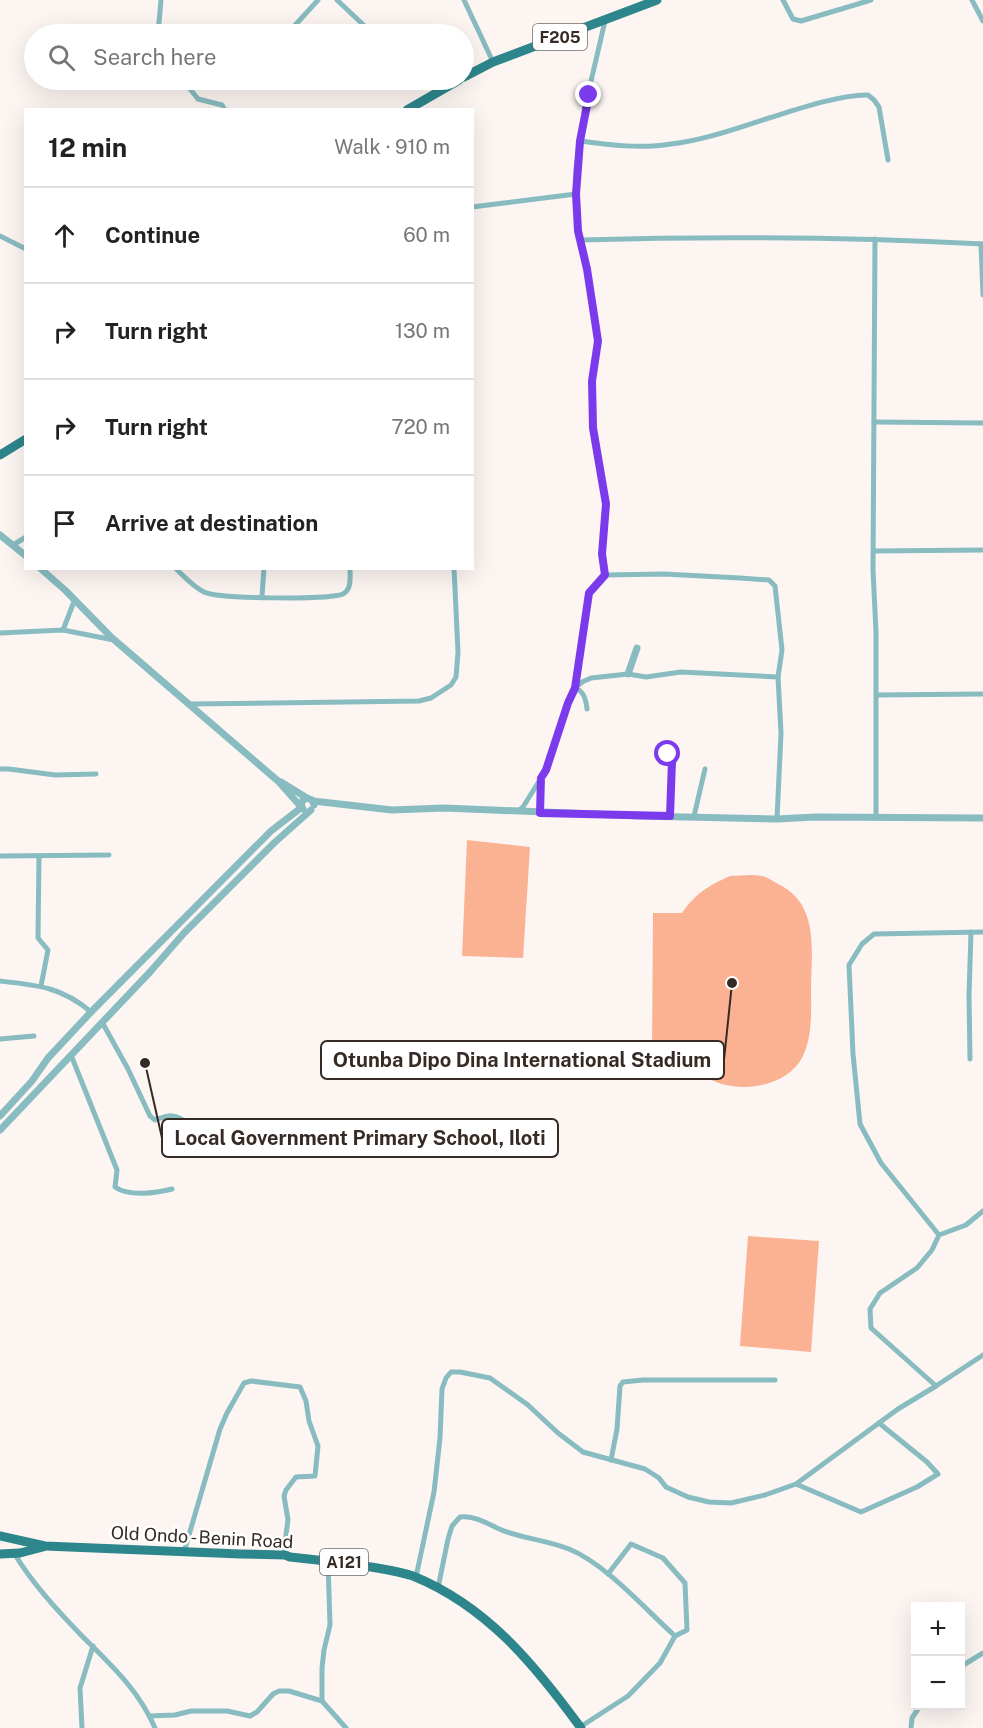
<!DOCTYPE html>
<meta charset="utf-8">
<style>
:root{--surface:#fff;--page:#f2f2f2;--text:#222;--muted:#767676;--line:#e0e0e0}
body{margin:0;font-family:"Public Sans",sans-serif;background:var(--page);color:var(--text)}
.controls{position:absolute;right:18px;bottom:18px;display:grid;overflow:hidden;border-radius:0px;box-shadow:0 6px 24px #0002}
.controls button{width:54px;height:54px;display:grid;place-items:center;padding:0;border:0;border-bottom:2px solid var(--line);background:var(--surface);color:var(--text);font:30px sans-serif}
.stop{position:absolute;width:18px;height:18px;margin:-14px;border:4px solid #7c3aed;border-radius:50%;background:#fff}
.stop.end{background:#7c3aed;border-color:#fff;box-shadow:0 2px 6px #0008}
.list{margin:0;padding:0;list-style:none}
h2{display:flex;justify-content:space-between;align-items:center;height:78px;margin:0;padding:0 24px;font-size:26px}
h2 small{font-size:20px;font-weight:400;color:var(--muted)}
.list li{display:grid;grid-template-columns:39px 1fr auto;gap:18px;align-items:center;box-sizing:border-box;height:96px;padding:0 24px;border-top:2px solid var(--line)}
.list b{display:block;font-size:22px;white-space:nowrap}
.list em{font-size:20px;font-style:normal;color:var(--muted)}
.icon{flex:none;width:33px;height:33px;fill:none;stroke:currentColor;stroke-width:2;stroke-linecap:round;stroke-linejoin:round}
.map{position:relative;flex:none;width:983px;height:1728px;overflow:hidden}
.search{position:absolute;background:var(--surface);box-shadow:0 6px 24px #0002;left:24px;top:24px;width:450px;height:66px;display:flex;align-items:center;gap:15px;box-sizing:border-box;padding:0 21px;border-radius:33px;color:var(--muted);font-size:22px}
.panel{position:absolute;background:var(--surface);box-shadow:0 6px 24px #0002;left:24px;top:108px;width:450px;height:462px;border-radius:0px}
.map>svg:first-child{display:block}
.green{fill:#fab293}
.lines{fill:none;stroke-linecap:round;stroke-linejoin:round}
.minor{stroke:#88bcc0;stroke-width:5}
.tertiary{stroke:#88bcc0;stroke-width:7}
.primary{stroke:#2d868c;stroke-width:9}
.route{stroke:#7c3aed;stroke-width:8}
.labels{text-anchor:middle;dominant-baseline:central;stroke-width:5;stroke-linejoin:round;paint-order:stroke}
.shield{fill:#fff;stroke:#726a66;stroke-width:1.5}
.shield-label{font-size:16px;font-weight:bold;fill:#362a24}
.street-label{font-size:18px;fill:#362a24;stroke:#fff}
.leader{fill:none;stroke:#362a24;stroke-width:2}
.callout-dot{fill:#362a24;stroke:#fff;stroke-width:2}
.callout{fill:#fff;stroke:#362a24;stroke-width:2}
.callout-label{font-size:20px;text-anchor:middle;font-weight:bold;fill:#362a24}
</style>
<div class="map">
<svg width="983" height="1728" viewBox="0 0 983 1728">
<rect width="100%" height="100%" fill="#fcf5f2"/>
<g class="green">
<polygon points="467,840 530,847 523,958 462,956"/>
<path d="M 730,876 C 740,876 752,874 762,876 C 767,877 773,881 778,884 C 818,903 812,947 811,985 C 811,1009 813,1034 803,1056 C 787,1089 734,1095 706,1077 C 695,1071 688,1062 681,1051 L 652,1051 L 653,913 L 682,913 C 695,894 709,885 730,876 Z"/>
<polygon points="748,1236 819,1241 811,1352 740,1346"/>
</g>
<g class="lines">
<g class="minor">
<polyline points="337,0 373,34"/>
<polyline points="464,0 493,62"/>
<polyline points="783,0 793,19 801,21 871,0"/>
<polyline points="972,0 983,21"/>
<polyline points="158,34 161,0"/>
<polyline points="287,34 318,0"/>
<polyline points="183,80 198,99 222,105 225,110"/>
<path d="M 580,141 C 610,145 641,149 671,144 C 705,140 737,128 769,118 C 795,110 842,94 868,95 L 874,100 L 879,107 L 888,160"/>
<polyline points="472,207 576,194"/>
<polyline points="0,236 26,249"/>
<polyline points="875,239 873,570 876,632 876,817"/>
<path d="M 581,240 C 715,236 849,237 983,244"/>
<polyline points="981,244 983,295"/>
<polyline points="874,422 983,423"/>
<polyline points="13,545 26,537"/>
<polyline points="874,551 983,550"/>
<path d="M 175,568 C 184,576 193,587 204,592 C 217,599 330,600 343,594 C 352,589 350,577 350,568"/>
<polyline points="605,575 664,574 740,578 769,580 775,586 782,650 778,677 781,733 777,819"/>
<polyline points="262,596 264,568"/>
<polyline points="63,630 75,599"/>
<polyline points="0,633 63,630 114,640"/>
<polyline points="876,695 983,694"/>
<polyline points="190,704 419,701 431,698 451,685 456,677 458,652 454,568"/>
<path d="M 587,709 C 586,700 584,691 575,688 L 582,682 L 591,678 L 628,674 L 646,677 L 681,672 L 778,677"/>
<polyline points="668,754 672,761 670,816"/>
<polyline points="0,769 9,769 55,775 96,774"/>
<polyline points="518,811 523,807 546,770 568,703 575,688 589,593 605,575 602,554 606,504 593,428 592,381 599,341 587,269 578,231 576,194 576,168 585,107 605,21"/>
<polyline points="540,813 541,780"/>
<polyline points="694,816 705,769"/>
<polyline points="0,856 109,855"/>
<polyline points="39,856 38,938 48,950 41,986"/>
<path d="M 0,981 C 37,985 62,987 91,1012"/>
<path d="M 102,1022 L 128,1069 L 150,1116 L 155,1120 C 169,1115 175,1113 187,1123"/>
<polyline points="0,1039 34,1036"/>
<path d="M 71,1055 L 117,1170 L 115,1187 C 129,1197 156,1193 172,1189"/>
<polyline points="970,1059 969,995 971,932"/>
<polyline points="939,1235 966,1225 983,1211"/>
<polyline points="936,1386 871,1328 870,1309 880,1293 917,1268 932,1250 939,1235 881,1163 860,1124 853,1054 849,965 862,944 874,934 983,932"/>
<polyline points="611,1460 617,1429 620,1386 623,1382 643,1380 775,1380"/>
<polyline points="796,1484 861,1512 917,1487 938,1474 927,1462 879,1423"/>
<polyline points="184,1552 220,1429 227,1413 244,1383 251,1381 300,1387 306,1401 309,1421 318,1446 315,1476 296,1477 286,1490 284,1496 288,1520 285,1542 285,1555"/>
<path d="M 14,1553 C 32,1583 57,1610 81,1635 C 110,1664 139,1690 155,1728"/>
<polyline points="416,1577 434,1492 440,1438 442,1389 446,1378 451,1372 460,1372 490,1378 528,1405 558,1433 583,1452 645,1469 659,1478 666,1487 688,1497 709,1502 731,1503 765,1495 796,1484 898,1409 936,1386 983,1355"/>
<path d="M 438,1588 L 448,1539 L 452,1526 L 460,1517 C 478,1515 491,1527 507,1532 C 528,1539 549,1541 569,1549 C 606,1564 645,1609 675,1636"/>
<polyline points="960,1667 983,1653"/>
<polyline points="322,1701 322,1668 324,1650 330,1625 328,1561"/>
<polyline points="149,1716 175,1715 191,1711 227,1711 250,1716 257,1712 273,1694 279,1691 289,1691 322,1701 346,1728"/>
<polyline points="580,1727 628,1696 660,1663 675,1636 687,1630 685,1583 663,1558 631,1544 608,1574"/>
<polyline points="82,1728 80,1688 93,1646"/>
<polyline points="911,1728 912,1718 920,1706"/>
</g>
<g class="tertiary">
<polyline points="0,535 26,556"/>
<polyline points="40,568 66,591 111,637 278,781 303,809"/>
<polyline points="628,674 637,648"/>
<polyline points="281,782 307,798"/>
<polyline points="313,801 392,810 444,808 640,816 777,819 815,817 983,818"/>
<polyline points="301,805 303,800 307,798 312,800 314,805"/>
<polyline points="0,1116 32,1081 48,1058 91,1012 271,831 302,807"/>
<polyline points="0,1130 150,972 184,933 274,843 311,810"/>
</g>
<g class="primary">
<polyline points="464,77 493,62 657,0"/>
<polyline points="407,110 459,80"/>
<polyline points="0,455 26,439"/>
<path d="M 0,1536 L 45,1546 L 240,1554 L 285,1555 L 290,1557 C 319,1560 348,1563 377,1568 C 389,1570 401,1572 413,1576 C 487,1606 535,1665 581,1728"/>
<polyline points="0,1554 20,1553 43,1547"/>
</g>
</g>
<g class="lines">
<polyline class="route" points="589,95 580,141 576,194 578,231 587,269 598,341 592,381 593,428 606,504 602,554 605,575 589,593 575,688 568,703 546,770 541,778 540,813 670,816 672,761 668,754"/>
</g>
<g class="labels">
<g class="shield">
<rect x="533" y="24" width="54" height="26" rx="4.5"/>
<rect x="320" y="1549" width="48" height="26" rx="4.5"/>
</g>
<g class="shield-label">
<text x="560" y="37">F205</text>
<text x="344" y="1562">A121</text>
</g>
<g class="street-label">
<text transform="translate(202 1537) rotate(3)">Old Ondo - Benin Road</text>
</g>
</g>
<path class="leader" d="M732 983L724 1060M145 1063L162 1138"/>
<g class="callout-dot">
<circle cx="732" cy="983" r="6"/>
<circle cx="145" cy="1063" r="6"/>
</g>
<g class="callout">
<rect x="321" y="1041" width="403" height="38" rx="6"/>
<rect x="162" y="1119" width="396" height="38" rx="6"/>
</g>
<g class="callout-label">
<text x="522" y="1067">Otunba Dipo Dina International Stadium</text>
<text x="360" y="1145">Local Government Primary School, Iloti</text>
</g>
</svg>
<div class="controls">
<button>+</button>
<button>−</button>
</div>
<div class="stop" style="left:668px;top:754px"></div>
<div class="stop end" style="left:589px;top:95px"></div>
<div class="search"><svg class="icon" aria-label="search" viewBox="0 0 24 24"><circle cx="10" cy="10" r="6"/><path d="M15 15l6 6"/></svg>Search here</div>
<section class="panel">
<h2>12 min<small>Walk · 910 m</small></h2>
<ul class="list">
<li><svg class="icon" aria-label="ahead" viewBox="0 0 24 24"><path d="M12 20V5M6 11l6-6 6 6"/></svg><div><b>Continue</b></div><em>60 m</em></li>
<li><svg class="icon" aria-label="right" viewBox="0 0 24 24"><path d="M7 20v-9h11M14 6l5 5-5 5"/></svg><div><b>Turn right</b></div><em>130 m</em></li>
<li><svg class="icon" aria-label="right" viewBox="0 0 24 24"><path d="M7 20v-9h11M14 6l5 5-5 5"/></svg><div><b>Turn right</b></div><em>720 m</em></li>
<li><svg class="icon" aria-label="arrive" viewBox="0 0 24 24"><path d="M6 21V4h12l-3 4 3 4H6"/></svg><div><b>Arrive at destination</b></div></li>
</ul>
</section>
</div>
